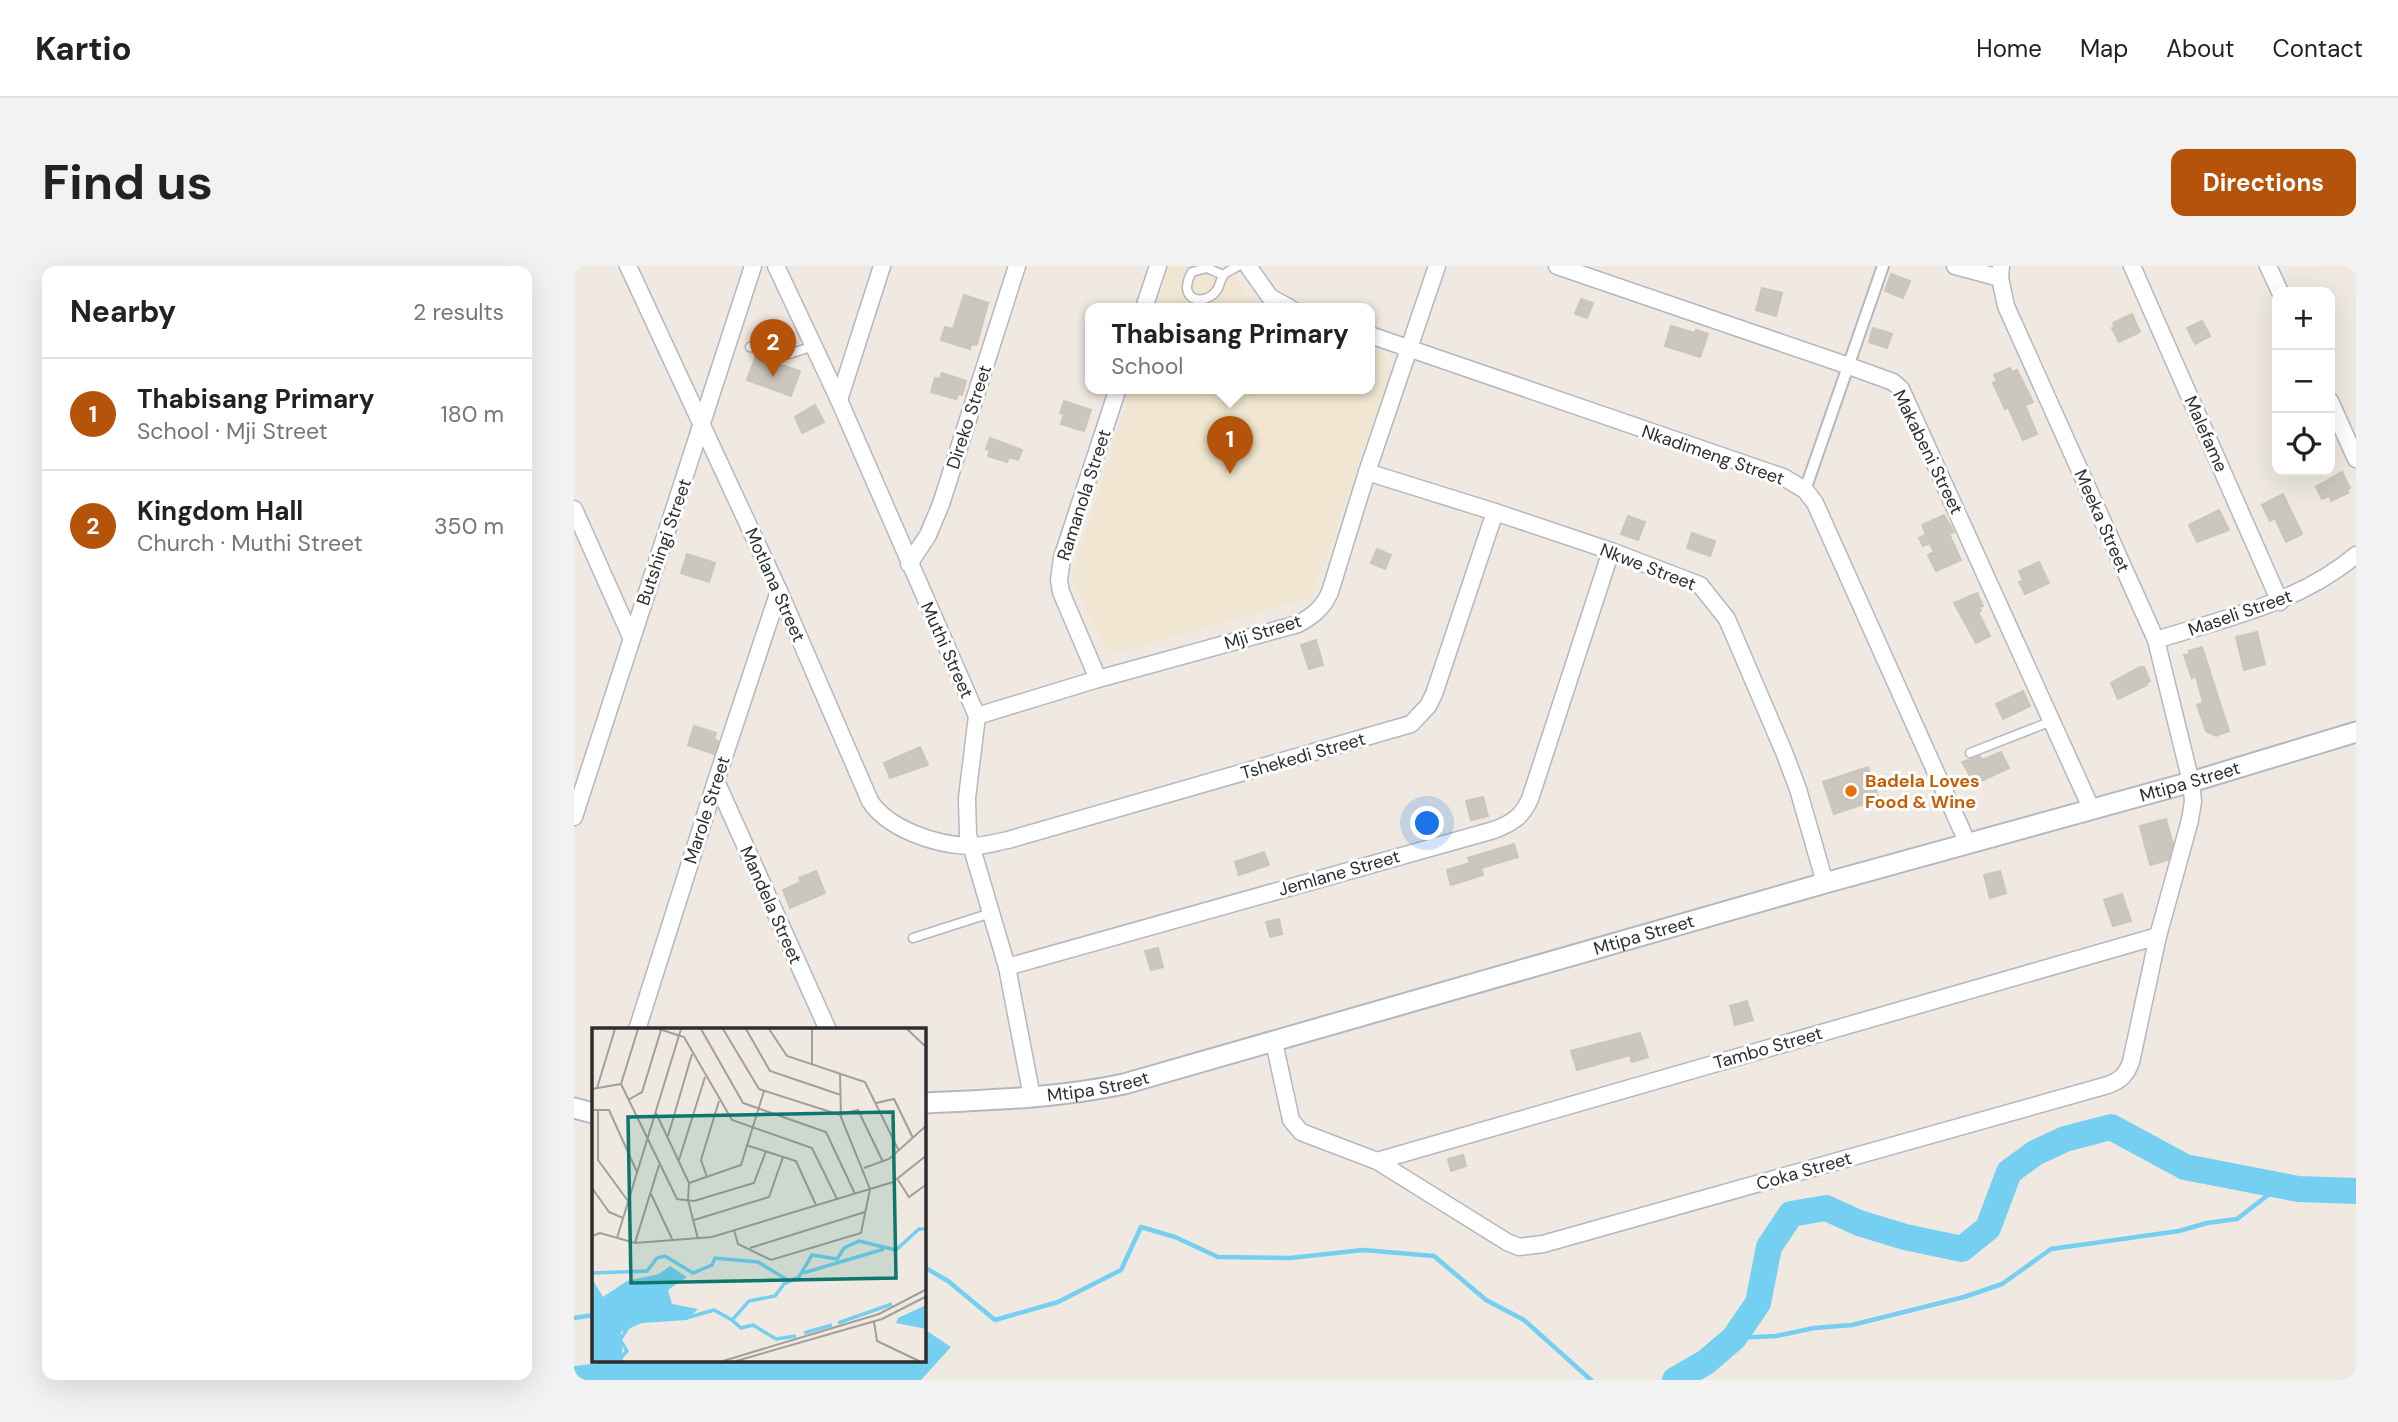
<!DOCTYPE html>
<meta charset="utf-8">
<style>
:root{--surface:#fff;--page:#f2f2f2;--text:#222;--muted:#767676;--line:#e0e0e0;--accent:#b45309}
body{margin:0;font-family:"DM Sans",sans-serif;background:var(--page);color:var(--text)}
.controls{position:absolute;right:21px;top:21px;display:grid;overflow:hidden;border-radius:14px;box-shadow:0 7px 28px #0002}
.controls button{width:63px;height:63px;display:grid;place-items:center;padding:0;border:0;border-bottom:2px solid var(--line);background:var(--surface);color:var(--text);font:35px sans-serif}
.you{position:absolute;left:854px;top:558px;width:24px;height:24px;margin:-18px;border:5px solid #fff;border-radius:50%;background:#1a73e8;box-shadow:0 0 0 10px #1a73e833}
.badge{display:grid;place-items:center;width:46px;height:46px;border-radius:50%;background:var(--accent);color:#fff;font-size:23px;font-weight:700}
.pin{position:absolute;translate:-50% -58px;filter:drop-shadow(0 2px 4px #0008)}
.pin::after{content:'';position:absolute;top:37px;width:24px;height:21px;background:inherit;clip-path:polygon(0 0,100% 0,50% 100%)}
.popup{position:absolute;left:511px;top:37px;width:290px;height:91px;box-sizing:border-box;display:grid;place-content:center;border-radius:14px;background:var(--surface);filter:drop-shadow(0 2px 5px #0005);font-size:23px;white-space:nowrap;color:var(--muted)}
.popup b{font-size:26px;color:var(--text)}
.popup::after{content:'';position:absolute;left:50%;top:100%;margin-left:-14px;border:14px solid transparent;border-top-color:var(--surface)}
.list{margin:0;padding:0;list-style:none}
h2{display:flex;justify-content:space-between;align-items:center;height:91px;margin:0;padding:0 28px;font-size:30px}
h2 small{font-size:23px;font-weight:400;color:var(--muted)}
.list li{display:grid;grid-template-columns:46px 1fr auto;gap:21px;align-items:center;box-sizing:border-box;height:112px;padding:0 28px;border-top:2px solid var(--line)}
.list b{display:block;font-size:26px;white-space:nowrap}
.list p{margin:0;font-size:23px;white-space:nowrap;color:var(--muted)}
.list em{font-size:23px;font-style:normal;color:var(--muted)}
.icon{flex:none;width:38px;height:38px;fill:none;stroke:currentColor;stroke-width:2;stroke-linecap:round;stroke-linejoin:round}
.map{position:relative;flex:none;width:1782px;height:1114px;overflow:hidden;border-radius:14px}
header{display:flex;align-items:center;gap:42px;box-sizing:border-box;height:98px;padding:0 35px;background:var(--surface);border-bottom:2px solid var(--line)}
header strong{font-size:33px}
nav{display:flex;gap:38px;margin-inline-start:auto;font-size:24px}
.intro{display:flex;align-items:center;justify-content:space-between;box-sizing:border-box;height:168px;padding:0 42px}
h1{margin:0;font-size:49px}
.button{padding:18px 32px;border-radius:14px;background:var(--accent);color:#fff;font-size:24px;font-weight:700}
main{display:flex;gap:42px;padding:0 42px}
aside{flex:1;background:var(--surface);border-radius:14px;box-shadow:0 7px 28px #0002}
.map>svg:first-child{display:block}
.education{fill:#f0e6d1}
.water{fill:#75cff0}
.lines{fill:none;stroke-linecap:round;stroke-linejoin:round}
.stream{stroke:#75cff0;stroke-width:4.5}
.river{stroke:#75cff0;stroke-width:26}
.building{fill:#cbc7bf;stroke:#cbc5ba;stroke-width:2}
.service-casing{stroke:#b4b7c1;stroke-width:11}
.pedestrian-casing{stroke:#b4b7c1;stroke-width:14}
.minor-casing{stroke:#b4b7c1;stroke-width:19}
.tertiary-casing{stroke:#b4b7c1;stroke-width:23}
.service{stroke:#fff;stroke-width:8}
.pedestrian{stroke:#fff;stroke-width:10}
.minor{stroke:#fff;stroke-width:16}
.tertiary{stroke:#fff;stroke-width:19}
.food-dot{fill:#e8710a;stroke:#fff;stroke-width:2.5}
.labels{text-anchor:middle;dominant-baseline:central;stroke-width:6;stroke-linejoin:round;paint-order:stroke}
.street-label{font-size:18px;fill:#2e2e2e;stroke:#fff}
.food-label{font-size:18px;font-weight:bold;fill:#c56008;stroke:#fff;text-anchor:start}
.inset-river{fill:none;stroke:#75cff0;stroke-width:3.5}
.inset-road{fill:none;stroke:#a29e99;stroke-width:2}
.view{fill:#0f766e;fill-opacity:0.15;stroke:#0f766e;stroke-width:3.5}
.inset-edge{fill:none;stroke:#2e2e2e;stroke-width:3.5}
</style>
<header>
<strong>Kartio</strong>
<nav><a>Home</a><a>Map</a><a>About</a><a>Contact</a></nav>
</header>
<div class="intro"><h1>Find us</h1><a class="button">Directions</a></div>
<main>
<aside>
<h2>Nearby<small>2 results</small></h2>
<ul class="list">
<li><span class="badge">1</span><div><b>Thabisang Primary</b><p>School · Mji Street</p></div><em>180 m</em></li>
<li><span class="badge">2</span><div><b>Kingdom Hall</b><p>Church · Muthi Street</p></div><em>350 m</em></li>
</ul>
</aside>
<div class="map">
<svg width="1782" height="1114" viewBox="0 0 1782 1114">
<rect width="100%" height="100%" fill="#efe9e1"/>
<g class="education">
<polygon points="595,0 657,0 678,40 682,42 582,42"/>
<polygon points="796,81 811,87 817,105 738,331 542,387 530,382 497,311 557,122 796,122"/>
</g>
<polygon class="water" points="350,1063 377,1081 347,1114 0,1114 0,1100 45,1095 350,1095"/>
<g class="lines">
<g class="stream">
<polyline points="350,1001 374,1015 421,1054 484,1036 547,1004 567,961 601,971 644,991 716,992 789,984 860,990 912,1034 950,1054 1017,1114"/>
<polyline points="0,1052 19,1049"/>
<polyline points="1160,1072 1202,1070 1240,1062 1278,1059 1390,1031 1428,1018 1477,983 1605,965 1633,957 1663,953 1707,919"/>
</g>
<polyline class="river" points="1101,1114 1132,1096 1160,1072 1184,1037 1195,981 1217,948 1252,942 1285,957 1331,971 1388,983 1414,962 1435,906 1461,887 1491,873 1537,861 1611,901 1724,923 1782,925"/>
</g>
<g class="building">
<polygon points="1317,8 1336,15 1329,32 1311,25"/>
<polygon points="1188,22 1208,27 1202,50 1182,44"/>
<polygon points="390,29 414,37 403,78 397,79 396,83 367,74 371,61 379,63"/>
<polygon points="1007,33 1019,37 1013,52 1001,48"/>
<polygon points="1558,48 1566,66 1545,76 1538,62 1541,61 1539,57"/>
<polygon points="1628,55 1636,70 1621,78 1613,62"/>
<polygon points="1097,60 1121,67 1122,64 1134,68 1126,91 1091,80"/>
<polygon points="1299,62 1318,68 1313,82 1295,76"/>
<polygon points="182,90 226,105 217,130 173,114"/>
<polygon points="1436,102 1438,106 1443,104 1459,136 1451,139 1463,168 1449,174 1434,141 1431,143 1419,117 1423,115 1420,109"/>
<polygon points="368,107 392,115 388,129 384,128 382,133 357,126 361,112 366,113"/>
<polygon points="490,135 517,144 510,165 487,158 490,148 486,147"/>
<polygon points="241,139 250,156 228,167 221,151"/>
<polygon points="416,172 448,184 444,194 435,191 433,196 414,190 416,184 412,183"/>
<polygon points="1768,206 1776,222 1773,224 1774,227 1757,235 1755,230 1748,233 1742,221"/>
<polygon points="1709,228 1728,268 1712,276 1701,252 1696,255 1688,239"/>
<polygon points="1645,244 1655,264 1623,276 1615,259"/>
<polygon points="1370,249 1380,266 1375,268 1387,294 1362,305 1354,289 1360,286 1356,277 1349,280 1345,272 1352,268 1348,259"/>
<polygon points="1054,250 1071,256 1064,274 1047,268"/>
<polygon points="1118,267 1141,275 1136,290 1113,282"/>
<polygon points="803,283 817,289 811,303 797,297"/>
<polygon points="113,288 141,297 135,316 107,307"/>
<polygon points="1465,296 1475,317 1451,328 1445,316 1449,315 1445,305"/>
<polygon points="1403,327 1409,340 1405,341 1407,345 1404,346 1416,370 1402,377 1380,337"/>
<polygon points="1683,366 1691,398 1670,404 1662,371"/>
<polygon points="742,374 749,399 735,403 727,379"/>
<polygon points="1628,381 1655,465 1642,470 1632,465 1623,439 1629,437 1622,410 1618,412 1610,389 1616,388 1615,385"/>
<polygon points="1566,401 1570,401 1576,415 1572,417 1573,419 1544,433 1537,417"/>
<polygon points="1449,425 1456,440 1429,453 1422,438"/>
<polygon points="120,460 142,467 140,473 144,475 140,488 114,479"/>
<polygon points="346,481 354,499 316,512 310,497"/>
<polygon points="1427,486 1435,502 1405,516 1399,515 1388,496 1406,490 1408,494"/>
<polygon points="1294,501 1305,533 1260,548 1249,516"/>
<polygon points="909,531 914,550 897,554 892,535"/>
<polygon points="1592,553 1599,578 1594,594 1576,599 1566,560"/>
<polygon points="940,578 944,591 907,602 909,609 877,619 873,604 896,597 894,592"/>
<polygon points="690,586 695,599 665,609 661,596"/>
<polygon points="242,605 251,627 216,642 209,624 227,616 225,612"/>
<polygon points="1426,605 1432,627 1416,632 1410,609"/>
<polygon points="1548,628 1557,655 1539,660 1530,634"/>
<polygon points="705,653 708,668 696,671 692,656"/>
<polygon points="584,682 589,701 577,704 571,685"/>
<polygon points="1173,735 1179,754 1161,759 1156,740"/>
<polygon points="1066,767 1074,791 1058,796 1056,789 1003,804 997,785"/>
<polygon points="889,889 892,900 877,905 874,893"/>
</g>
<g class="lines">
<defs>
<g id="service">
<path d="M 649,9 L 633,2 L 618,6 C 615,11 613,15 613,22 C 615,39 636,35 643,24 C 646,20 646,13 650,9 C 653,5 660,3 664,0"/>
<polyline points="176,81 215,88 240,80"/>
<polyline points="1396,487 1478,455"/>
<polyline points="339,672 417,647"/>
</g>
<polyline id="pedestrian" points="1231,224 1309,0"/>
<g id="minor">
<path d="M 54,0 L 205,325 L 296,535 C 314,563 362,579 395,580 C 408,581 422,576 434,574 L 837,458 L 854,440 L 860,428 L 921,246"/>
<polyline points="202,0 265,134 403,450 393,532 394,569 433,701 458,831"/>
<polyline points="674,0 696,31 716,42"/>
<polyline points="983,0 1275,100 1319,116 1327,123 1517,542"/>
<polyline points="1381,0 1426,12"/>
<polyline points="1558,0 1706,336"/>
<polyline points="1694,0 1706,26"/>
<polyline points="570,42 584,0"/>
<polyline points="796,69 1209,211 1231,224 1241,237 1394,578"/>
<polyline points="265,134 308,0"/>
<polyline points="1756,135 1782,193"/>
<polyline points="793,206 921,246 1037,285 1126,319 1153,353 1210,486 1224,523 1251,617"/>
<polyline points="0,243 57,371"/>
<polyline points="335,298 354,269 367,238 443,0"/>
<path d="M 1582,374 C 1652,352 1725,337 1782,289"/>
<polyline points="524,413 487,326 485,314 488,292 544,122"/>
<path d="M 403,450 L 524,413 L 724,358 C 739,350 749,342 756,326 L 793,206 L 863,0"/>
<polyline points="142,515 254,764"/>
<polyline points="0,551 179,0"/>
<path d="M 433,701 L 920,564 C 938,557 948,551 956,533 L 1037,285"/>
<polyline points="63,764 142,515 205,325"/>
<path d="M 700,776 L 717,854 L 727,866 L 803,895 L 933,976 L 945,981 L 969,978 L 1534,819 C 1547,814 1552,809 1557,796 L 1584,670 L 1616,554 L 1619,535 L 1617,516 L 1582,374 L 1432,40 L 1426,12 L 1427,0"/>
<polyline points="803,895 1584,670"/>
</g>
<g id="tertiary">
<path id="s1" d="M 350,837 C 417,834 484,832 550,818 L 1251,617 L 1617,516 L 1782,466"/>
<polyline points="0,842 19,847"/>
</g>
</defs>
<use href="#service" class="service-casing"/>
<use href="#pedestrian" class="pedestrian-casing"/>
<use href="#minor" class="minor-casing"/>
<use href="#tertiary" class="tertiary-casing"/>
<use href="#service" class="service"/>
<use href="#pedestrian" class="pedestrian"/>
<use href="#minor" class="minor"/>
<use href="#tertiary" class="tertiary"/>
</g>
<circle class="food-dot" cx="1277" cy="525" r="7"/>
<g class="labels">
<g class="street-label">
<text transform="translate(395 151) rotate(-72)">Direko Street</text>
<text transform="translate(1632 168) rotate(66)">Malefame</text>
<text transform="translate(1354 186) rotate(64)">Makabeni Street</text>
<text transform="translate(1139 189) rotate(19)">Nkadimeng Street</text>
<text transform="translate(510 229) rotate(-72)">Ramanola Street</text>
<text transform="translate(1528 255) rotate(66)">Meeka Street</text>
<text transform="translate(90 276) rotate(-71)">Butshingi Street</text>
<text transform="translate(1074 301) rotate(21)">Nkwe Street</text>
<text transform="translate(201 319) rotate(66)">Motlana Street</text>
<text transform="translate(1666 347) rotate(-19)">Maseli Street</text>
<text transform="translate(689 366) rotate(-17)">Mji Street</text>
<text transform="translate(373 384) rotate(66)">Muthi Street</text>
<text transform="translate(729 490) rotate(-16)">Tshekedi Street</text>
<text stroke="none"><textPath href="#s1" startOffset="1309">Mtipa Street</textPath></text>
<text transform="translate(133 544) rotate(-72)">Marole Street</text>
<text transform="translate(765 607) rotate(-16)">Jemlane Street</text>
<text transform="translate(197 639) rotate(66)">Mandela Street</text>
<text stroke="none"><textPath href="#s1" startOffset="742">Mtipa Street</textPath></text>
<text transform="translate(1194 782) rotate(-16)">Tambo Street</text>
<text stroke="none"><textPath href="#s1" startOffset="175">Mtipa Street</textPath></text>
<text transform="translate(1230 905) rotate(-16)">Coka Street</text>
</g>
<g class="food-label">
<text x="1291" y="515">Badela Loves<tspan x="1291" dy="21">Food &amp; Wine</tspan></text>
</g>
</g>
<g transform="translate(18 762)">
<rect width="334" height="334" fill="#efe9e1"/>
<path d="M 78,238 L 95,249 L 76,262 L 80,276 L 106,281 L 95,292 L 50,295 L 29,304 L 31,333 L 0,333 L 0,251 L 11,269 L 35,253 L 67,246 ZM 334,277 L 334,301 L 304,295 L 306,290 Z" fill="#75cff0"/>
<path class="inset-river" d="M 0,245 L 55,243 L 65,230 L 73,228 L 101,245 L 120,237 L 123,230 L 166,234 L 197,253M 211,245 L 292,221M 94,290 L 122,282 L 140,292 L 157,273 L 183,268 L 192,256 L 207,249 L 220,227 L 245,231 L 252,220 L 267,213 L 304,222 L 327,201 L 335,201M 140,292 L 149,300 L 161,297 L 184,311 L 204,308M 246,295 L 300,276M 212,305 L 240,297M 26,333 L 35,323 L 28,312 L 37,298"/>
<path class="inset-road" d="M 67,1 L 92,9 L 140,92 L 220,120 L 245,171M 109,1 L 151,75 L 234,104 L 263,166M 131,1 L 167,61 L 248,87M 154,1 L 178,43 L 249,67M 177,1 L 195,28 L 273,54 L 307,123M 315,1 L 335,20M 220,36 L 220,1M 29,56 L 85,171 L 102,173 L 162,155 L 174,123M 29,56 L 46,1M 5,60 L 23,1M 0,61 L 29,56M 36,72 L 50,64 L 69,2M 284,75 L 302,71 L 321,110M 6,81 L 6,132 L 36,173M 0,82 L 17,82 L 45,144M 64,85 L 97,155 L 96,172 L 106,211M 248,86 L 266,82 L 291,134M 76,108 L 100,26M 154,117 L 204,133 L 224,177M 87,132 L 113,49M 272,140 L 297,131 L 335,97M 115,149 L 109,132 L 127,73M 306,152 L 317,169 L 335,156M 97,155 L 149,137 L 172,63M 0,160 L 17,184 L 31,190M 59,166 L 81,213M 102,192 L 177,169 L 191,129M 142,202 L 146,216 L 179,232 L 269,205 L 278,161 L 249,89 L 248,45M 0,208 L 8,205 L 43,215 L 120,209 L 301,154 L 335,127M 25,210 L 89,1M 43,215 L 67,137M 158,220 L 273,184M 282,294 L 285,313 L 327,333M 131,333 L 287,286 L 335,261M 144,333 L 290,291 L 335,268"/>
<path class="view" d="M 301,84 L 304,250 L 39,255 L 36,89 Z"/>
<rect width="334" height="334" class="inset-edge"/>
</g>
</svg>
<div class="controls">
<button>+</button>
<button>−</button>
<button><svg class="icon" aria-label="locate" viewBox="0 0 24 24"><circle cx="12" cy="12" r="6"/><path d="M12 2v4M12 18v4M2 12h4M18 12h4"/></svg></button>
</div>
<div class="you"></div>
<div class="pin badge" style="left:656px;top:208px">1</div>
<div class="popup"><b>Thabisang Primary</b>School</div>
<div class="pin badge" style="left:199px;top:111px">2</div>
</div>
</main>
